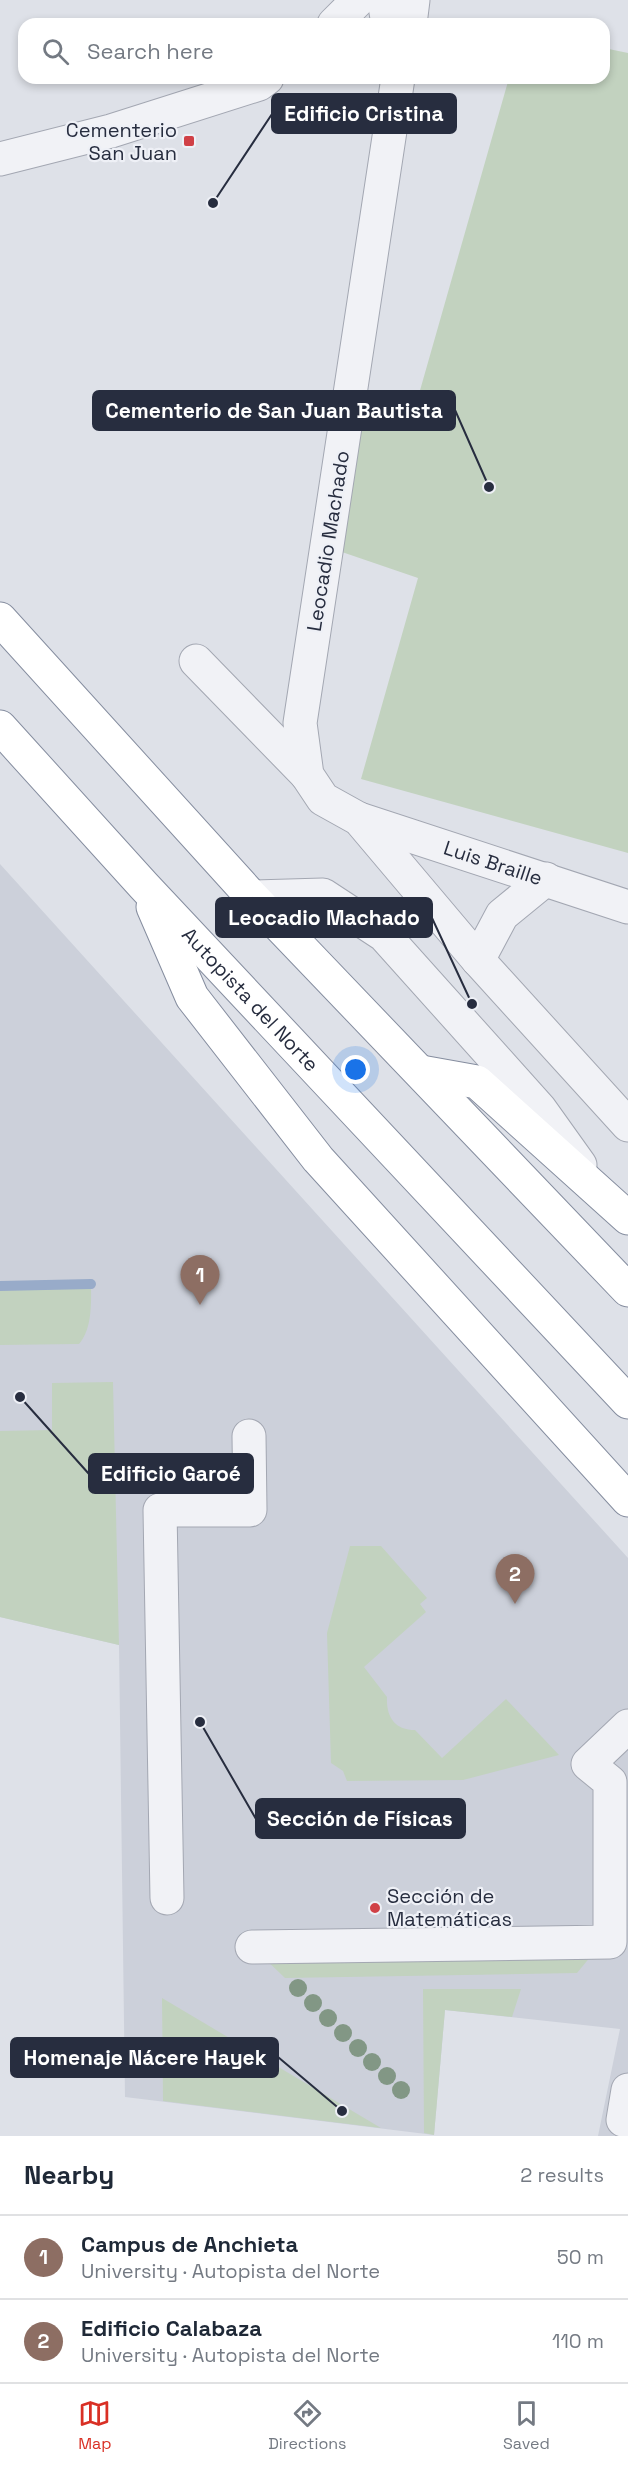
<!DOCTYPE html>
<meta charset="utf-8">
<style>
:root{--surface:#fff;--page:#f2f2f3;--text:#1f2937;--muted:#747a83;--line:#e0e1e3;--accent:#d93025}
body{margin:0;font-family:"Space Grotesk",sans-serif;background:var(--page);color:var(--text)}
.you{position:absolute;left:356px;top:1070px;width:21px;height:21px;margin:-15px;border:4px solid #fff;border-radius:50%;background:#1a73e8;box-shadow:0 0 0 9px #1a73e833}
.badge{display:grid;place-items:center;width:39px;height:39px;border-radius:50%;background:var(--accent);color:#fff;font-size:20px;font-weight:700}
.pin{position:absolute;translate:-50% -50px;filter:drop-shadow(0 2px 3px #0008)}
.pin::after{content:'';position:absolute;top:32px;width:21px;height:18px;background:inherit;clip-path:polygon(0 0,100% 0,50% 100%)}
.list{margin:0;padding:0;list-style:none}
h2{display:flex;justify-content:space-between;align-items:center;height:78px;margin:0;padding:0 24px;font-size:26px}
h2 small{font-size:20px;font-weight:400;color:var(--muted)}
.list li{display:grid;grid-template-columns:39px 1fr auto;gap:18px;align-items:center;box-sizing:border-box;height:84px;padding:0 24px;border-top:2px solid var(--line)}
.list b{display:block;font-size:22px;white-space:nowrap}
.list p{margin:0;font-size:20px;white-space:nowrap;color:var(--muted)}
.list em{font-size:20px;font-style:normal;color:var(--muted)}
.icon{flex:none;width:33px;height:33px;fill:none;stroke:currentColor;stroke-width:2;stroke-linecap:round;stroke-linejoin:round}
.map{position:relative;flex:none;width:628px;height:2136px;overflow:hidden}
.search{position:absolute;background:var(--surface);box-shadow:0 3px 9px #0003;left:18px;right:18px;top:18px;height:66px;display:flex;align-items:center;gap:15px;box-sizing:border-box;padding:0 21px;border-radius:18px;color:var(--muted);font-size:22px}
.sheet{height:246px;background:var(--surface)}
nav{display:flex;justify-content:space-around;align-items:center;box-sizing:border-box;height:84px;border-top:2px solid var(--line);background:var(--surface);font-size:16px;color:var(--muted)}
nav a{display:grid;justify-items:center;gap:3px}
nav .on{color:var(--accent)}
.map>svg:first-child{display:block}
.built{fill:#ccd0da}
.green{fill:#c2d2bf}
.lines{fill:none;stroke-linecap:round;stroke-linejoin:round}
.stream{stroke:#98abc9;stroke-width:10}
.minor-casing{stroke:#a3a7b2;stroke-width:35}
.highway-casing{stroke:#858d9f;stroke-width:35}
.minor{stroke:#f1f2f6;stroke-width:33}
.highway{stroke:#fff;stroke-width:33}
.tree{fill:#829785}
.poi-dot{fill:#d04046;stroke:#eef0f6;stroke-width:2}
.labels{text-anchor:middle;dominant-baseline:central;stroke-width:4.5;stroke-linejoin:round;paint-order:stroke}
.poi-label{font-size:20px;fill:#272d3f;stroke:#eef0f6;text-anchor:end}
.street-label{font-size:20px;fill:#272d3f;stroke:#eef0f6}
.leader{fill:none;stroke:#272d3f;stroke-width:2}
.callout-dot{fill:#272d3f;stroke:#eef0f6;stroke-width:2}
.callout{fill:#272d3f;stroke:#272d3f;stroke-width:2}
.callout-label{font-size:21px;text-anchor:middle;font-weight:bold;fill:#fff}
</style>
<div class="map">
<svg width="628" height="2136" viewBox="0 0 628 2136">
<rect width="100%" height="100%" fill="#dee1e8"/>
<polygon class="built" points="0,864 628,1558 628,2136 598,2136 620,2029 445,2010 434,2135 125,2097 119,1645 0,1617"/>
<g class="green">
<polygon points="604,48 628,53 628,853 361,779 418,578 339,551 364,412 411,422 509,78 604,78"/>
<path d="M 91,1280 C 91,1301 93,1328 79,1344 L 0,1345 L 0,1282 Z"/>
<polygon points="113,1382 119,1645 0,1617 0,1431 52,1430 52,1383"/>
<path d="M 350,1546 L 381,1546 L 427,1598 L 420,1604 L 426,1612 L 364,1667 L 387,1697 C 386,1717 395,1730 415,1730 L 442,1758 L 506,1699 L 559,1755 L 463,1780 L 347,1781 L 343,1771 L 331,1763 L 327,1633 Z"/>
<polygon points="596,1950 577,1973 285,1978 261,1955"/>
<polygon points="423,1989 521,1989 512,2017 445,2010 434,2135 424,2133"/>
<polygon points="162,1998 381,2128 163,2101"/>
</g>
<g class="lines">
<polyline class="stream" points="0,1286 91,1284"/>
<defs>
<g id="minor">
<polyline points="384,0 388,24"/>
<polyline points="334,24 358,0"/>
<polyline points="410,24 413,0"/>
<polyline points="398,78 300,723 307,775 323,799 359,819 478,960 628,1125"/>
<polyline points="0,159 111,131 259,84 267,78"/>
<polyline points="196,661 307,775"/>
<path id="s1" d="M 359,819 L 628,907"/>
<polyline points="252,897 323,895 384,935 540,1109 580,1165"/>
<polyline points="478,960 502,915 546,879"/>
<polyline points="167,1898 160,1510 250,1510 249,1436"/>
<polyline points="252,1947 610,1942 610,1782 588,1764 628,1726"/>
<polyline points="628,2090 623,2120 628,2120"/>
</g>
<g id="highway">
<polyline points="0,619 252,897 628,1290"/>
<path id="s2" d="M 0,727 L 144,886 L 628,1402"/>
<polyline points="153,907 192,997 318,1159 628,1500"/>
<polyline points="421,1072 477,1082 628,1218"/>
</g>
</defs>
<use href="#minor" class="minor-casing"/>
<use href="#highway" class="highway-casing"/>
<use href="#minor" class="minor"/>
<use href="#highway" class="highway"/>
</g>
<g class="tree">
<circle cx="298" cy="1988" r="9"/>
<circle cx="313" cy="2003" r="9"/>
<circle cx="328" cy="2018" r="9"/>
<circle cx="343" cy="2033" r="9"/>
<circle cx="358" cy="2048" r="9"/>
<circle cx="372" cy="2062" r="9"/>
<circle cx="387" cy="2076" r="9"/>
<circle cx="401" cy="2090" r="9"/>
</g>
<g class="poi-dot">
<rect x="183" y="135" width="12" height="12" rx="3"/>
<circle cx="375" cy="1908" r="6"/>
</g>
<g class="labels">
<g class="poi-label">
<text x="177" y="130">Cementerio<tspan x="177" dy="23">San Juan</tspan></text>
<text x="387" y="1896" text-anchor="start">Sección de<tspan x="387" dy="23">Matemáticas</tspan></text>
</g>
<g class="street-label">
<text transform="translate(328 541) rotate(-81)">Leocadio Machado</text>
<text stroke="none"><textPath href="#s1" startOffset="141">Luis Braille</textPath></text>
<text stroke="none"><textPath href="#s2" startOffset="370">Autopista del Norte</textPath></text>
</g>
</g>
<path class="leader" d="M213 203L272 114M489 487L455 410M472 1004L432 918M20 1397L89 1474M200 1722L256 1819M342 2111L278 2057"/>
<g class="callout-dot">
<circle cx="213" cy="203" r="6"/>
<circle cx="489" cy="487" r="6"/>
<circle cx="472" cy="1004" r="6"/>
<circle cx="20" cy="1397" r="6"/>
<circle cx="200" cy="1722" r="6"/>
<circle cx="342" cy="2111" r="6"/>
</g>
<g class="callout">
<rect x="272" y="94" width="184" height="39" rx="6"/>
<rect x="93" y="391" width="362" height="39" rx="6"/>
<rect x="216" y="898" width="216" height="39" rx="6"/>
<rect x="89" y="1454" width="164" height="39" rx="6"/>
<rect x="256" y="1799" width="209" height="39" rx="6"/>
<rect x="11" y="2038" width="267" height="39" rx="6"/>
</g>
<g class="callout-label">
<text x="364" y="121">Edificio Cristina</text>
<text x="274" y="418">Cementerio de San Juan Bautista</text>
<text x="324" y="925">Leocadio Machado</text>
<text x="171" y="1481">Edificio Garoé</text>
<text x="360" y="1826">Sección de Físicas</text>
<text x="145" y="2065">Homenaje Nácere Hayek</text>
</g>
</svg>
<div class="you"></div>
<div class="pin badge" style="left:200px;top:1305px;background:#8d6e63">1</div>
<div class="pin badge" style="left:515px;top:1604px;background:#8d6e63">2</div>
<div class="search"><svg class="icon" aria-label="search" viewBox="0 0 24 24"><circle cx="10" cy="10" r="6"/><path d="M15 15l6 6"/></svg>Search here</div>
</div>
<section class="sheet">
<h2>Nearby<small>2 results</small></h2>
<ul class="list">
<li><span class="badge" style="background:#8d6e63">1</span><div><b>Campus de Anchieta</b><p>University · Autopista del Norte</p></div><em>50 m</em></li>
<li><span class="badge" style="background:#8d6e63">2</span><div><b>Edificio Calabaza</b><p>University · Autopista del Norte</p></div><em>110 m</em></li>
</ul>
</section>
<nav>
<a class="on"><svg class="icon" aria-label="map" viewBox="0 0 24 24"><path d="M3 6l6-2 6 2 6-2v14l-6 2-6-2-6 2zM9 4v14M15 6v14"/></svg>Map</a>
<a><svg class="icon" aria-label="directions" viewBox="0 0 24 24"><path d="M12 3l9 9-9 9-9-9zM9 14v-3h6M13 9l2 2-2 2"/></svg>Directions</a>
<a><svg class="icon" aria-label="saved" viewBox="0 0 24 24"><path d="M7 4h10v16l-5-4-5 4z"/></svg>Saved</a>
</nav>
